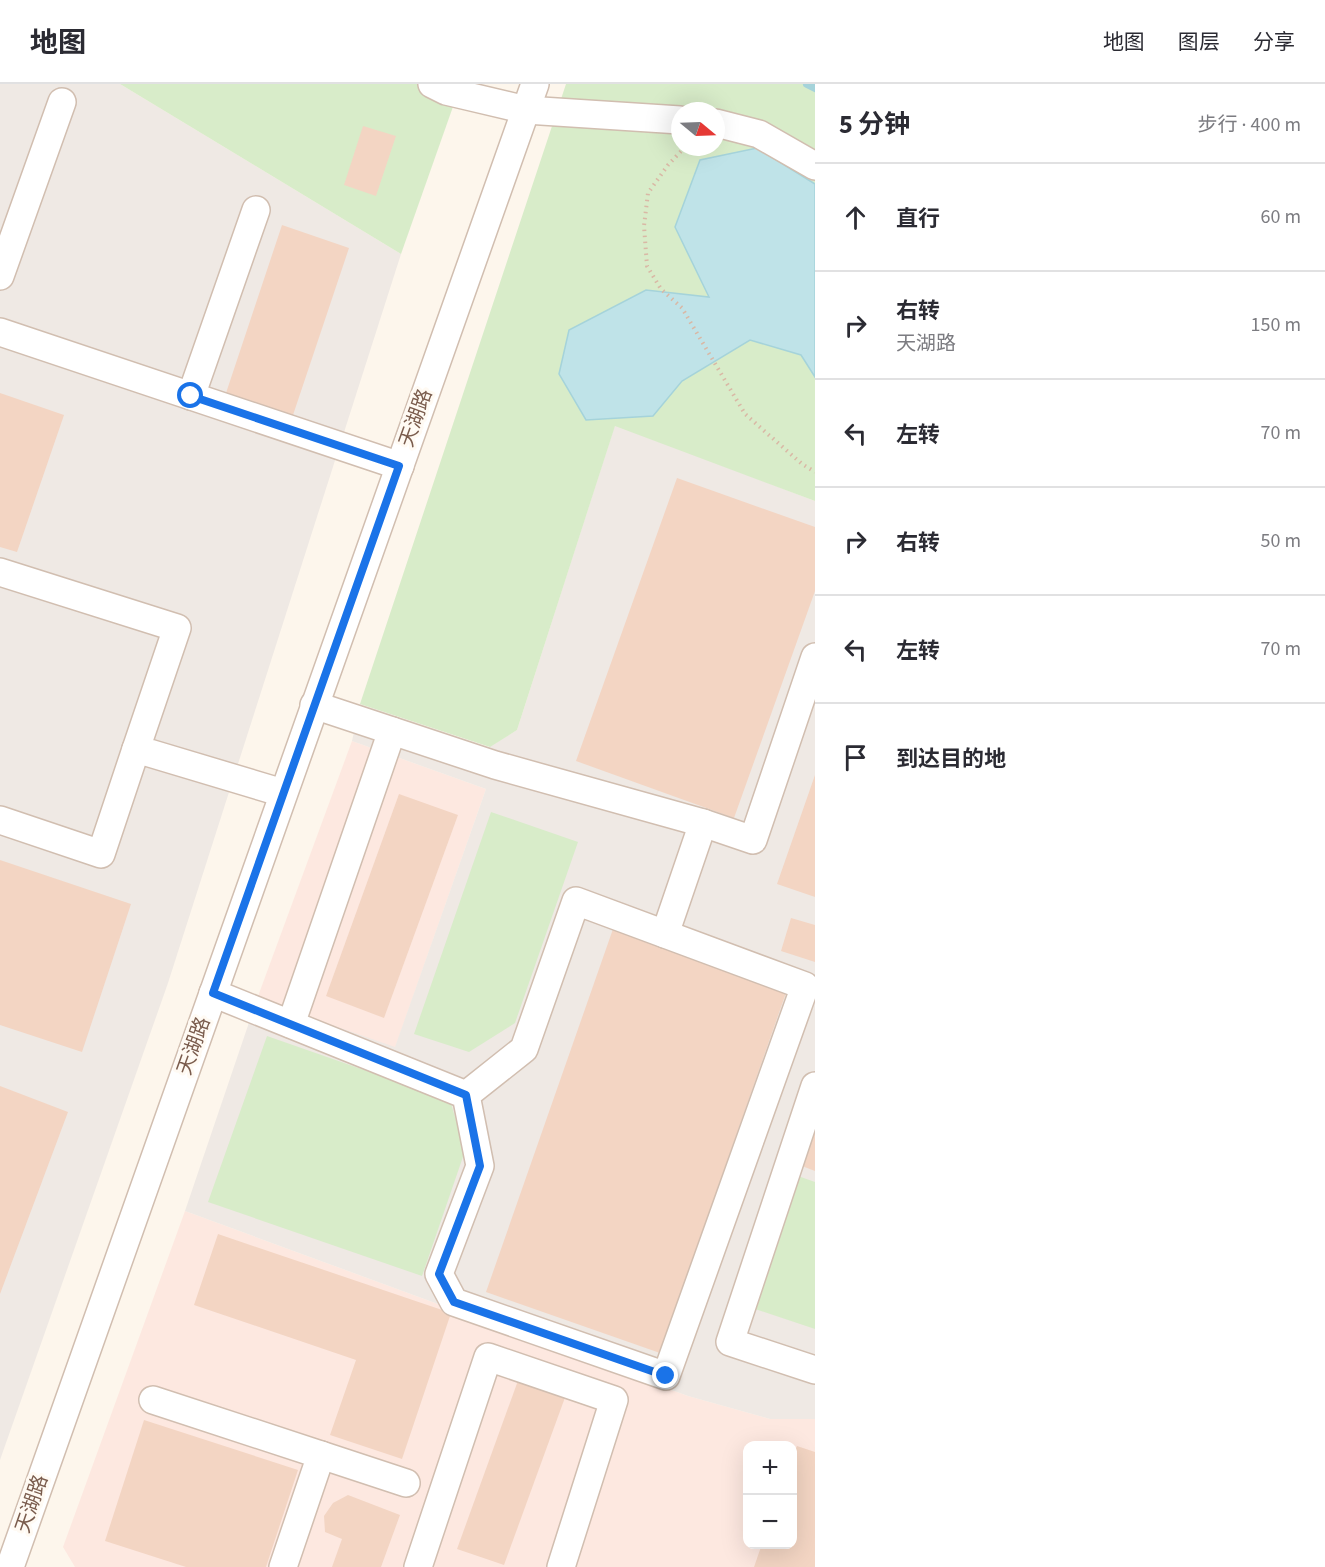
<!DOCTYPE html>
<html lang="zh">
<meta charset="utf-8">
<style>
:root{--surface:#fff;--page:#f7f7f7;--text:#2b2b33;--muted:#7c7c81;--line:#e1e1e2}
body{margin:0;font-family:"Source Sans 3","Noto Sans SC",sans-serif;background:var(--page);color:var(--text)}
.controls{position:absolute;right:18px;bottom:18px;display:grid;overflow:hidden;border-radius:12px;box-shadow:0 6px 24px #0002}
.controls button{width:54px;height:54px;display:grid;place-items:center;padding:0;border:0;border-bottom:2px solid var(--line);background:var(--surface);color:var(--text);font:30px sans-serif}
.compass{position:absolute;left:671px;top:18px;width:54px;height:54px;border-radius:50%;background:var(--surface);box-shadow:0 6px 24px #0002;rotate:109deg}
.stop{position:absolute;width:18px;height:18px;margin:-14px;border:4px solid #1a73e8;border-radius:50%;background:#fff}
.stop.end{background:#1a73e8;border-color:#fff;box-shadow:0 2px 6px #0008}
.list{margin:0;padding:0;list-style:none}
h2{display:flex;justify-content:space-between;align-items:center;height:78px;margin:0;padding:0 24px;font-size:26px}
h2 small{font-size:20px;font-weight:400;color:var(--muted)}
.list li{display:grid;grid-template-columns:39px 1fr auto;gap:18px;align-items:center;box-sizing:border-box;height:108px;padding:0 24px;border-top:2px solid var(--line)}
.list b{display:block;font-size:22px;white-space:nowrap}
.list p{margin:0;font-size:20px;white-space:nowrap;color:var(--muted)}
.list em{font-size:20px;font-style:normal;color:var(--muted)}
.icon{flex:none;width:33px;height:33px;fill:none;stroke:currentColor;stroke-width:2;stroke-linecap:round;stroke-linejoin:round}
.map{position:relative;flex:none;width:815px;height:1483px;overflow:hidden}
header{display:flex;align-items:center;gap:36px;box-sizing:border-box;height:84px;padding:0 30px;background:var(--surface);border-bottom:2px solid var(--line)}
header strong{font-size:28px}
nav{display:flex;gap:33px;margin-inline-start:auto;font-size:21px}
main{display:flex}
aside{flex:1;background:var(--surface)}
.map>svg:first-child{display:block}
.commercial{fill:#fde8e0;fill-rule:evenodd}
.industrial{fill:#efe9e4}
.green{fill:#d8ecc9;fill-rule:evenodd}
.water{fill:#bfe3e8;stroke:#a5d3da;stroke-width:1.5}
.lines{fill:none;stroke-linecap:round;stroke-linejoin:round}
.stream{stroke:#a5d3da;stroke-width:8}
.building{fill:#f3d5c3}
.minor-casing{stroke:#d1beb0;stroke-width:30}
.path{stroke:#d9b8a5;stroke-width:4;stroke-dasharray:1.5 4.5;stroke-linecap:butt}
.minor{stroke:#fff;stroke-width:27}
.route{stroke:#1a73e8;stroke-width:8}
.labels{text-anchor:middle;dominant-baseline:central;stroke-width:6;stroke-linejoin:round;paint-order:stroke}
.street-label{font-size:20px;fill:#7a5c4d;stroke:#fffaf3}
</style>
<header>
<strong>地图</strong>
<nav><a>地图</a><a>图层</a><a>分享</a></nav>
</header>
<main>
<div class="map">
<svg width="815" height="1483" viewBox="0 0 815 1483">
<rect width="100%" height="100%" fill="#fdf6ec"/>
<g class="commercial">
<polygon points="352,657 486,705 395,964 257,915"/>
<path d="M 185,1127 L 688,1312 L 770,1335 L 815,1335 L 815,1483 L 75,1483 L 63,1463 ZM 748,1362 L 792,1362 L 792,1460 L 748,1460 Z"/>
</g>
<g class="industrial">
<polygon points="0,0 120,0 401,170 168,899 0,1376"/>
<polygon points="615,341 815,417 815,1335 770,1335 688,1312 185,1127 257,915 395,963 486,705 352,657 360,620 489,663 517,646"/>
</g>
<g class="green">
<polygon points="120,0 461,0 401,170"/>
<path d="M 566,0 L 815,0 L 815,417 L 615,342 L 517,646 L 490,663 L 360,620 ZM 680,27 L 716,27 L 716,63 L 680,63 Z"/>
<polygon points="491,728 578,758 515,939 469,968 414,950"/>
<polygon points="267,952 450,1016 465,1067 422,1192 208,1118"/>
<polygon points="798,1092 815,1098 815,1245 752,1224"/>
</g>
<polygon class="water" points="757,64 815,100 815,293 801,271 750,256 682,297 653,332 586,336 559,290 569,246 646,206 709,213 675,143 700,76"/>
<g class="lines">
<polyline class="stream" points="807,0 815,4"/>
</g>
<g class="building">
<polygon points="363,42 396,52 376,112 344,101"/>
<polygon points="282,141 349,164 290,340 223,318"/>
<polygon points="0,309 64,331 17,468 0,463"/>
<polygon points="677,394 815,443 815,507 734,734 576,677"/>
<polygon points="815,691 815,813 777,800"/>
<polygon points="399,710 458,731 384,934 326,912"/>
<polygon points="0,776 131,820 82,968 0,941"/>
<polygon points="791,834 815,841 815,878 781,867"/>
<polygon points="613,845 787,906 660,1269 486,1208"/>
<polygon points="0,1002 68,1028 0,1210"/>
<polygon points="815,1046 815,1087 802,1082"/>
<polygon points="218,1150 451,1229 402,1375 330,1351 356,1276 194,1221"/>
<polygon points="520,1291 567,1308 504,1481 457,1465"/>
<polygon points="144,1336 298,1386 266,1483 186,1483 105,1457"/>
<polygon points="797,1362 815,1368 815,1483 754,1483 762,1460 792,1460 792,1374"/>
<polygon points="348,1411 400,1431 381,1483 332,1483 342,1455 325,1448 324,1432 333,1419"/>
</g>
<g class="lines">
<defs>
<g id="minor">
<polyline points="432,0 446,7 526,26 680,36"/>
<polyline points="716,39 759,50 815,82"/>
<polyline points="0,192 62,18"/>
<polyline points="0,248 400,382"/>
<polyline points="191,312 256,126"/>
<polyline points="0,488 177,544 136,665 283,709"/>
<polyline points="314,621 495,681 703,739 753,756 815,573"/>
<polyline points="0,736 101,770 136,665"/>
<polyline points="665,850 703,739"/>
<polyline points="213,909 466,1011 480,1082 439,1190 454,1218 666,1292 805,902 576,817 524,965 466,1011"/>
<polyline points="291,940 392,647"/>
<polyline points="815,1002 730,1258 815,1286"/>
<polyline points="153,1316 321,1371 283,1483"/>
<polyline points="321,1371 406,1399"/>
<polyline points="10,1483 535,0"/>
<polyline points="418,1483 488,1273 614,1316 561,1483"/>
</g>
</defs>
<use href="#minor" class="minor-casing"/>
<polyline class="path" points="685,63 668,81 648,109 644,142 647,182 661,205 682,224 745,330 802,380 815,388"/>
<use href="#minor" class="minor"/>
</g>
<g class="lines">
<polyline class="route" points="191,312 399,382 213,909 466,1011 480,1082 439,1190 454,1218 666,1292"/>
</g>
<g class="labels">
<g class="street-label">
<text transform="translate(416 334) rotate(-70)">天湖路</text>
<text transform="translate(194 962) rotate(-70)">天湖路</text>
<text transform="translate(32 1420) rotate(-71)">天湖路</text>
</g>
</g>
</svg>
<div class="controls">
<button>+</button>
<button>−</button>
</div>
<svg class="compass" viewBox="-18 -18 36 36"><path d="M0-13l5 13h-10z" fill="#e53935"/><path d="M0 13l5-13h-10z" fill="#7c7c81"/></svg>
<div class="stop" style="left:191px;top:312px"></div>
<div class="stop end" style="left:666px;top:1292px"></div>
</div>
<aside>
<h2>5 分钟<small>步行 · 400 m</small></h2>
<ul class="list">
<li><svg class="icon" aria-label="ahead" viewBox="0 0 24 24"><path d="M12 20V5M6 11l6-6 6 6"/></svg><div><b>直行</b></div><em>60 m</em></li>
<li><svg class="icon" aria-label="right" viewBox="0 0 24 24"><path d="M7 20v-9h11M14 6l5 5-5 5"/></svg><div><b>右转</b><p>天湖路</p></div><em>150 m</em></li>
<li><svg class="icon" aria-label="left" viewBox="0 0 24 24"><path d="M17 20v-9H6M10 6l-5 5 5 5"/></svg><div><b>左转</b></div><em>70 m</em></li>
<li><svg class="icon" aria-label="right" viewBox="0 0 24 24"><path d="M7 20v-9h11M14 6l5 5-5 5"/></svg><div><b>右转</b></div><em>50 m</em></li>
<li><svg class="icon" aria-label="left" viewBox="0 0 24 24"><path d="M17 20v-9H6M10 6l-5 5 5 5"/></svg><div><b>左转</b></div><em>70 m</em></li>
<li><svg class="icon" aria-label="arrive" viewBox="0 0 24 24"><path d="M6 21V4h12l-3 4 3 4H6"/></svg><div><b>到达目的地</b></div></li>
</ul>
</aside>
</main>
